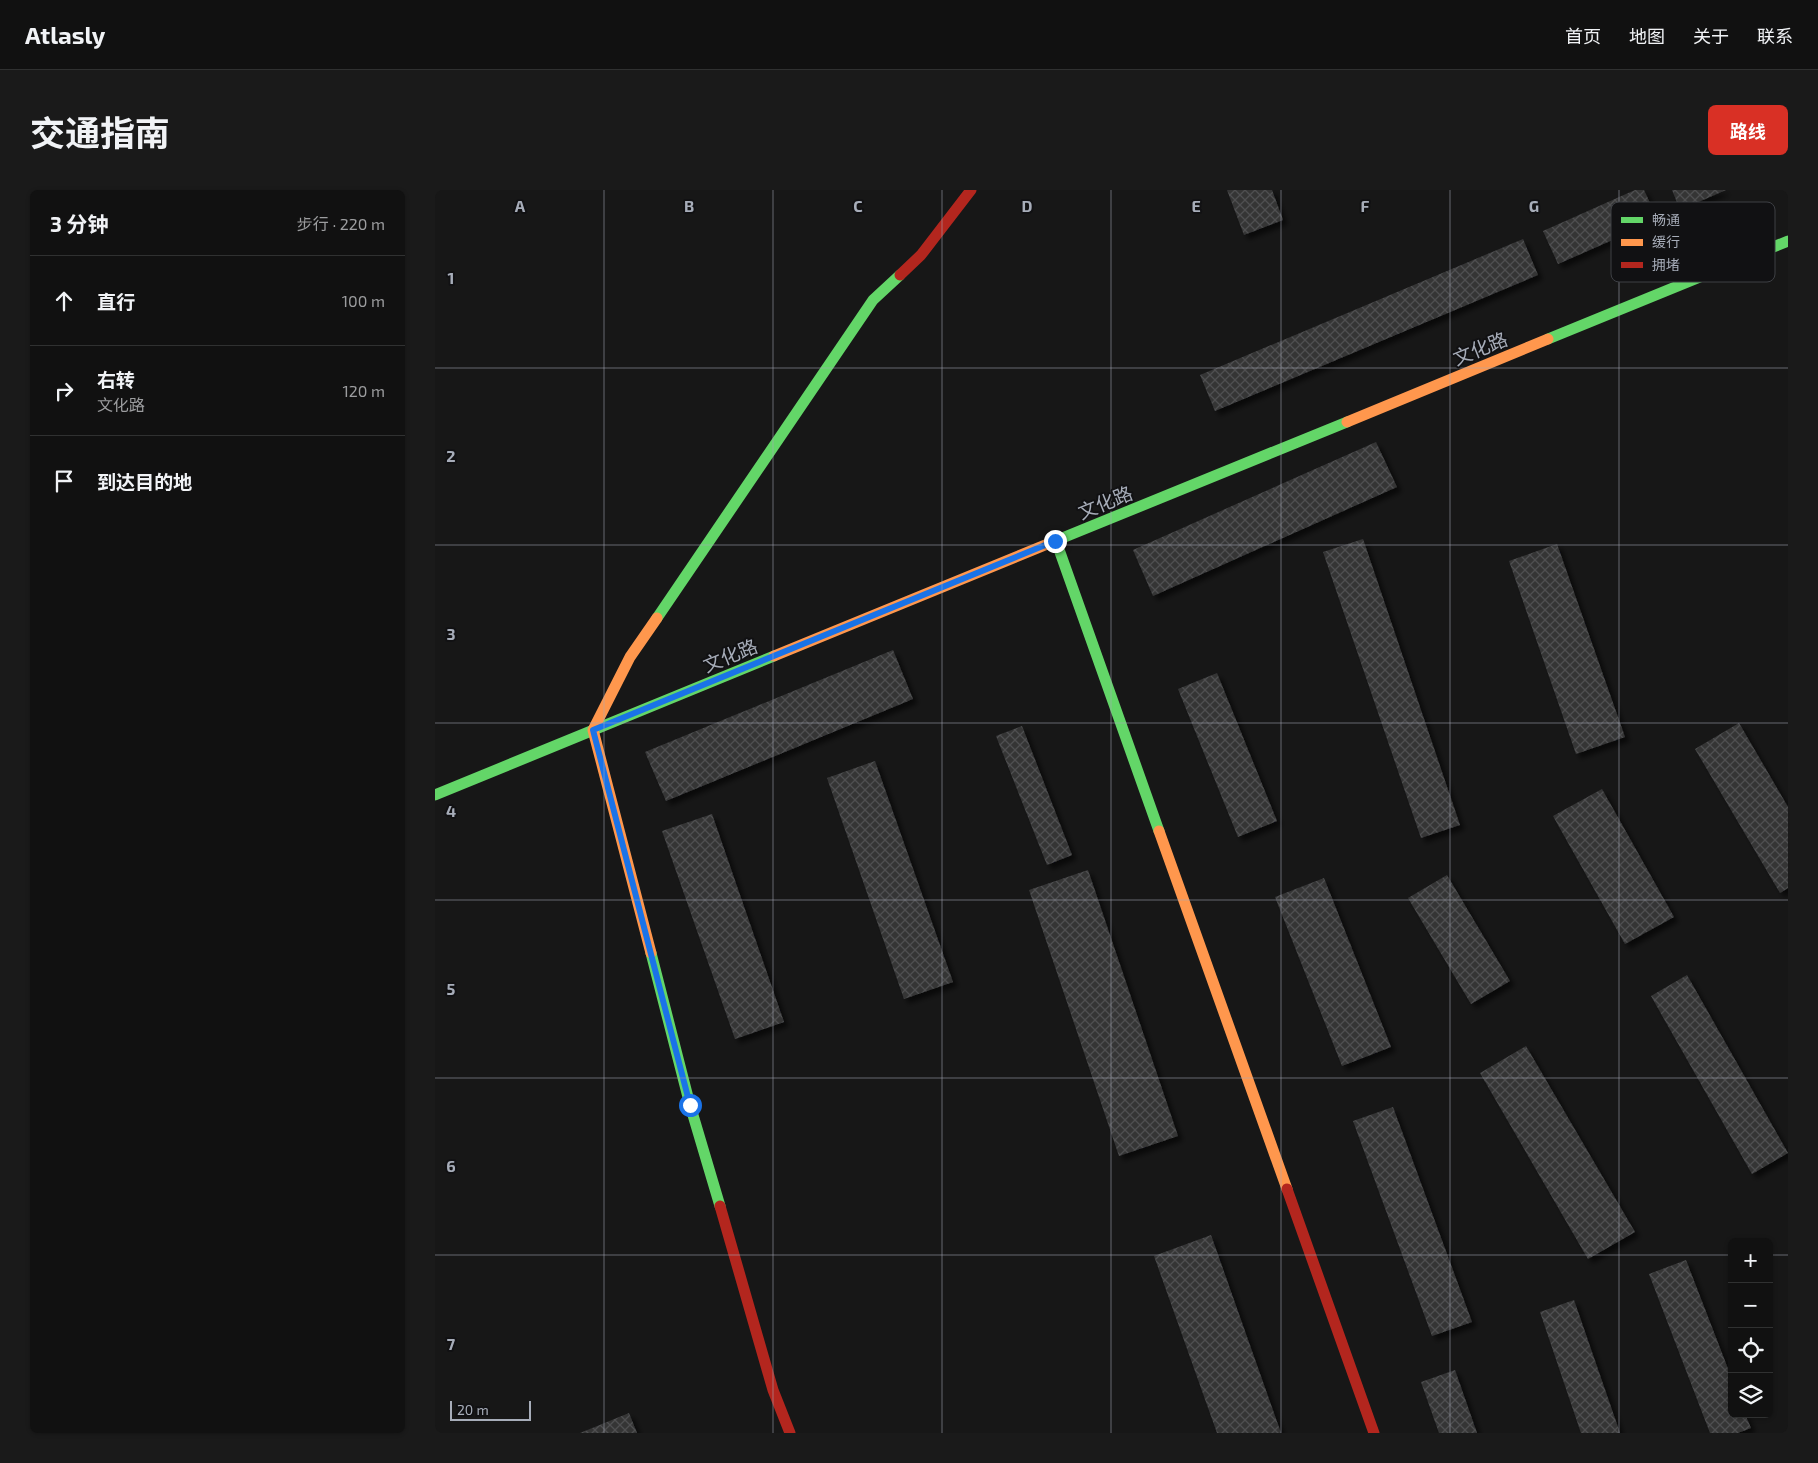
<!DOCTYPE html>
<html lang="zh">
<meta charset="utf-8">
<style>
:root{--surface:#111;--page:#1a1a1a;--text:#f1f3f6;--muted:#9c9d9f;--line:#303131;--accent:#d93025}
body{margin:0;font-family:"Exo 2","Noto Sans SC",sans-serif;background:var(--page);color:var(--text)}
.controls{position:absolute;right:15px;bottom:15px;display:grid;overflow:hidden;border-radius:8px;box-shadow:0 1px 4px #0004}
.controls button{width:45px;height:45px;display:grid;place-items:center;padding:0;border:0;border-bottom:1px solid var(--line);background:var(--surface);color:var(--text);font:25px sans-serif}
.scale{position:absolute;left:15px;bottom:12px;width:81px;box-sizing:border-box;padding-left:5px;border:2px solid #a7adb9;border-top:0;font-size:14px;line-height:18px;white-space:nowrap;color:#a7adb9;-webkit-text-stroke:4px #111113;paint-order:stroke}
.stop{position:absolute;width:15px;height:15px;margin:-11px;border:4px solid #1a73e8;border-radius:50%;background:#fff}
.stop.end{background:#1a73e8;border-color:#fff;box-shadow:0 1px 5px #0008}
.list{margin:0;padding:0;list-style:none}
h2{display:flex;justify-content:space-between;align-items:center;height:65px;margin:0;padding:0 20px;font-size:21px}
h2 small{font-size:16px;font-weight:400;color:var(--muted)}
.list li{display:grid;grid-template-columns:32px 1fr auto;gap:15px;align-items:center;box-sizing:border-box;height:90px;padding:0 20px;border-top:1px solid var(--line)}
.list b{display:block;font-size:19px;white-space:nowrap}
.list p{margin:0;font-size:16px;white-space:nowrap;color:var(--muted)}
.list em{font-size:16px;font-style:normal;color:var(--muted)}
.icon{flex:none;width:28px;height:28px;fill:none;stroke:currentColor;stroke-width:2;stroke-linecap:round;stroke-linejoin:round}
.map{position:relative;flex:none;width:1353px;height:1243px;overflow:hidden;border-radius:8px}
header{display:flex;align-items:center;gap:30px;box-sizing:border-box;height:70px;padding:0 25px;background:var(--surface);border-bottom:1px solid var(--line)}
header strong{font-size:24px}
nav{display:flex;gap:28px;margin-inline-start:auto;font-size:18px}
.intro{display:flex;align-items:center;justify-content:space-between;box-sizing:border-box;height:120px;padding:0 30px}
h1{margin:0;font-size:35px}
.button{padding:12px 22px;border-radius:8px;background:var(--accent);color:#fff;font-size:18px;font-weight:700}
main{display:flex;gap:30px;padding:0 30px}
aside{flex:1;background:var(--surface);border-radius:8px;box-shadow:0 1px 4px #0004}
.map>svg:first-child{display:block}
.building{fill:url(#building-cross-hatch);filter:url(#shadow)}
.lines{fill:none;stroke-linecap:round;stroke-linejoin:round}
.fast{stroke:#63d668;stroke-width:11}
.slow{stroke:#ff974d;stroke-width:11}
.jam{stroke:#b3261e;stroke-width:11}
.route{stroke:#1a73e8;stroke-width:6}
.grid{fill:none;stroke:#a7adb9;stroke-width:1;stroke-opacity:0.55}
.labels{text-anchor:middle;dominant-baseline:central;stroke-width:4;stroke-linejoin:round;paint-order:stroke}
.street-label{font-size:19px;fill:#a7adb9;stroke:#111113}
.key{fill:#111113;stroke:#3e4045;stroke-width:1}
.key-label{font-size:14px;fill:#a7adb9}
.grid-label{font-size:16px;text-anchor:middle;font-weight:bold;fill:#a7adb9;stroke:#111113;stroke-width:4;stroke-linejoin:round;paint-order:stroke}
</style>
<header>
<strong>Atlasly</strong>
<nav><a>首页</a><a>地图</a><a>关于</a><a>联系</a></nav>
</header>
<div class="intro"><h1>交通指南</h1><a class="button">路线</a></div>
<main>
<aside>
<h2>3 分钟<small>步行 · 220 m</small></h2>
<ul class="list">
<li><svg class="icon" aria-label="ahead" viewBox="0 0 24 24"><path d="M12 20V5M6 11l6-6 6 6"/></svg><div><b>直行</b></div><em>100 m</em></li>
<li><svg class="icon" aria-label="right" viewBox="0 0 24 24"><path d="M7 20v-9h11M14 6l5 5-5 5"/></svg><div><b>右转</b><p>文化路</p></div><em>120 m</em></li>
<li><svg class="icon" aria-label="arrive" viewBox="0 0 24 24"><path d="M6 21V4h12l-3 4 3 4H6"/></svg><div><b>到达目的地</b></div></li>
</ul>
</aside>
<div class="map">
<svg width="1353" height="1243" viewBox="0 0 1353 1243">
<defs>
<pattern id="building-cross-hatch" width="8" height="8" patternUnits="userSpaceOnUse" patternTransform="scale(1.25)"><rect width="8" height="8" fill="#353536"/><path d="M0 0l8 8M0 8l8-8" fill="none" stroke="#4f5051"/></pattern>
<filter id="shadow"><feDropShadow dx="4.5" dy="4.5" stdDeviation="2.5" flood-color="#0009"/></filter>
</defs>
<rect width="100%" height="100%" fill="#171717"/>
<g class="building">
<polygon points="792,0 837,0 848,30 809,45"/>
<polygon points="1200,0 1209,0 1223,30 1123,74 1108,41"/>
<polygon points="1237,0 1291,0 1245,20"/>
<polygon points="1088,49 1103,85 780,221 765,185"/>
<polygon points="941,252 962,297 718,406 698,360"/>
<polygon points="928,349 1025,635 986,648 888,362"/>
<polygon points="1122,354 1190,547 1141,564 1074,371"/>
<polygon points="458,460 478,509 231,611 210,562"/>
<polygon points="782,483 842,631 803,647 743,499"/>
<polygon points="1304,533 1353,617 1353,698 1345,703 1260,559"/>
<polygon points="587,536 637,665 612,675 561,546"/>
<polygon points="440,571 518,792 469,809 392,588"/>
<polygon points="1167,599 1239,727 1190,754 1118,626"/>
<polygon points="277,624 349,832 300,849 227,641"/>
<polygon points="653,680 743,946 684,966 594,700"/>
<polygon points="1012,685 1075,791 1036,814 973,708"/>
<polygon points="889,688 956,857 907,876 840,707"/>
<polygon points="1252,785 1353,963 1317,984 1216,806"/>
<polygon points="1091,856 1200,1042 1153,1069 1045,883"/>
<polygon points="958,917 1037,1132 997,1146 918,931"/>
<polygon points="776,1045 846,1243 782,1243 719,1066"/>
<polygon points="1251,1070 1297,1189 1297,1224 1310,1224 1316,1238 1303,1243 1275,1243 1214,1084"/>
<polygon points="1139,1110 1185,1243 1146,1243 1105,1122"/>
<polygon points="1020,1180 1042,1243 1004,1243 986,1192"/>
<polygon points="194,1223 202,1243 145,1243"/>
</g>
<g class="lines">
<g class="fast">
<polyline points="1113,149 1353,51"/>
<polyline points="621,351 724,641"/>
<polyline points="615,353 912,232"/>
<polyline points="222,428 438,110 465,85"/>
<polyline points="0,605 339,466"/>
<polyline points="216,763 255,915 285,1016"/>
</g>
<g class="slow">
<polyline points="912,232 1113,149"/>
<polyline points="339,466 615,353"/>
<polyline points="724,641 852,999"/>
<polyline points="216,763 158,540 195,467 222,428"/>
</g>
<g class="jam">
<polyline points="465,85 486,65 536,0"/>
<polyline points="852,999 939,1243"/>
<polyline points="285,1016 338,1200 355,1243"/>
</g>
</g>
<g class="lines">
<polyline class="route" points="255,915 158,540 620,351"/>
</g>
<path class="grid" d="M 169,0 L 169,1243M 338,0 L 338,1243M 507,0 L 507,1243M 676,0 L 676,1243M 846,0 L 846,1243M 1015,0 L 1015,1243M 1184,0 L 1184,1243M 0,178 L 1353,178M 0,355 L 1353,355M 0,533 L 1353,533M 0,710 L 1353,710M 0,888 L 1353,888M 0,1065 L 1297,1065M 1334,1065 L 1353,1065"/>
<g class="labels">
<g class="street-label">
<text transform="translate(1045 158) rotate(-22)">文化路</text>
<text transform="translate(670 312) rotate(-22)">文化路</text>
<text transform="translate(295 465) rotate(-22)">文化路</text>
</g>
</g>
<rect x="1176" y="12" width="164" height="80" rx="8" class="key"/>
<rect x="1186" y="27" width="22" height="6" fill="#63d668"/>
<rect x="1186" y="49" width="22" height="7" fill="#ff974d"/>
<rect x="1186" y="72" width="22" height="6" fill="#b3261e"/>
<g class="key-label">
<text x="1217" y="35">畅通</text>
<text x="1217" y="57">缓行</text>
<text x="1217" y="80">拥堵</text>
</g>
<g class="grid-label">
<text x="85" y="22">A</text>
<text x="254" y="22">B</text>
<text x="423" y="22">C</text>
<text x="592" y="22">D</text>
<text x="761" y="22">E</text>
<text x="930" y="22">F</text>
<text x="1099" y="22">G</text>
<text x="16" y="94">1</text>
<text x="16" y="272">2</text>
<text x="16" y="450">3</text>
<text x="16" y="627">4</text>
<text x="16" y="805">5</text>
<text x="16" y="982">6</text>
<text x="16" y="1160">7</text>
</g>
</svg>
<div class="controls">
<button>+</button>
<button>−</button>
<button><svg class="icon" aria-label="locate" viewBox="0 0 24 24"><circle cx="12" cy="12" r="6"/><path d="M12 2v4M12 18v4M2 12h4M18 12h4"/></svg></button>
<button><svg class="icon" aria-label="layers" viewBox="0 0 24 24"><path d="M12 4l9 5-9 5-9-5zM3 14l9 5 9-5"/></svg></button>
</div>
<div class="scale">20 m</div>
<div class="stop" style="left:255px;top:915px"></div>
<div class="stop end" style="left:620px;top:351px"></div>
</div>
</main>
